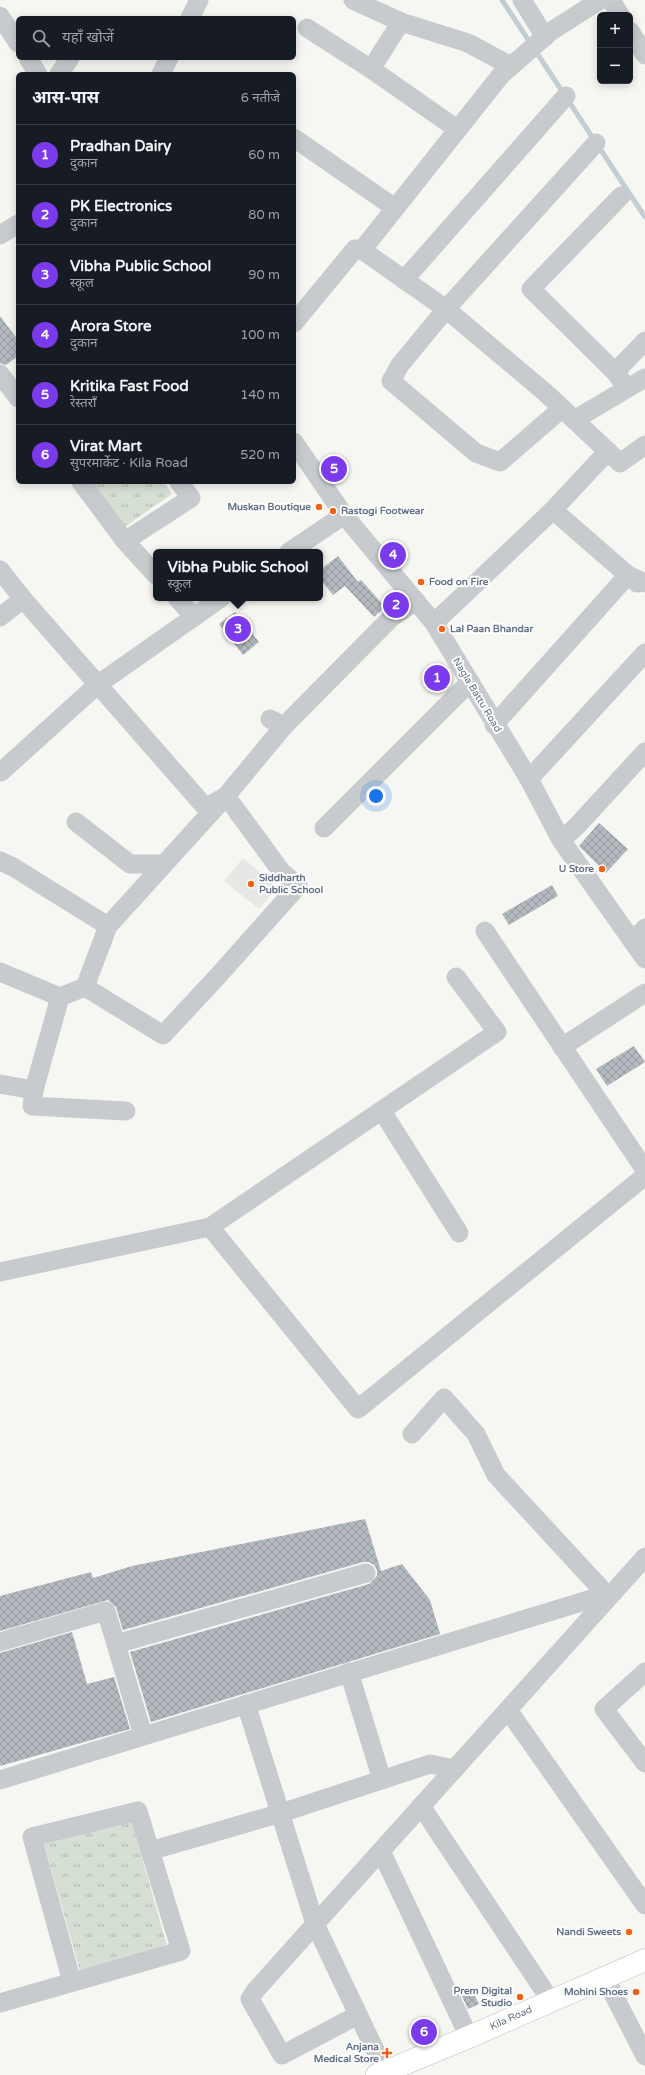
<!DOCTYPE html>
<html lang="hi">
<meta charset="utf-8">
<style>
:root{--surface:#171b24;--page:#20242c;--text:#f1f3f6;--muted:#9ea1a6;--line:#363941;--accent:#7c3aed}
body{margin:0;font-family:"Varela Round","Noto Sans Devanagari",sans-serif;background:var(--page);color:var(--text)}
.controls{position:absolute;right:12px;top:12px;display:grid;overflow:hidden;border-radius:6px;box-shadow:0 2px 10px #0003}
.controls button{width:36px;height:36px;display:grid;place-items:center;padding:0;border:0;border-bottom:1px solid var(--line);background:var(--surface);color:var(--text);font:20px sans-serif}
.you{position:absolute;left:376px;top:796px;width:14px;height:14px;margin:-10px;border:3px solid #fff;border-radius:50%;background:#1a73e8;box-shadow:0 0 0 6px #1a73e833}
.badge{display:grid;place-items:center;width:26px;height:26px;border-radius:50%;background:var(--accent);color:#fff;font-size:13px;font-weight:700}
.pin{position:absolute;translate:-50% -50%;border:2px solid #fff;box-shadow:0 1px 4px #0006}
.popup{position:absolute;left:153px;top:549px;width:170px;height:52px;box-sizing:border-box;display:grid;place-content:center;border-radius:6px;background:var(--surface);filter:drop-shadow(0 1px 3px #0005);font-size:13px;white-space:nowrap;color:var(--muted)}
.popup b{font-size:15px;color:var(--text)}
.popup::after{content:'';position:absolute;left:50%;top:100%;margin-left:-8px;border:8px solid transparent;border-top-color:var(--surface)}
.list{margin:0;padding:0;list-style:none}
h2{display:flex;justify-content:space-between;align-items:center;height:52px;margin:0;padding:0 16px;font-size:17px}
h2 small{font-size:13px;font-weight:400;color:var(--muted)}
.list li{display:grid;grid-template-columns:26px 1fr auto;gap:12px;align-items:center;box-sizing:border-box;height:60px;padding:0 16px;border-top:1px solid var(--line)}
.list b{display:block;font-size:15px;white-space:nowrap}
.list p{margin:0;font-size:13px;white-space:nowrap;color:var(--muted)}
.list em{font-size:13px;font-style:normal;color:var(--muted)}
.icon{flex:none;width:22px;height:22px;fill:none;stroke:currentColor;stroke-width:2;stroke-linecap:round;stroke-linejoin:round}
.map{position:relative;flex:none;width:645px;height:2075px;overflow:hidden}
.search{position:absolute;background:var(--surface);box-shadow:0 2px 10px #0003;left:16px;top:16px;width:280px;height:44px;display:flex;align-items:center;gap:10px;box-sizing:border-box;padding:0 14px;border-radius:6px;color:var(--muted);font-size:15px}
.panel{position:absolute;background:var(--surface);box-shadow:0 2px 10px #0003;left:16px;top:72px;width:280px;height:412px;border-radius:6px}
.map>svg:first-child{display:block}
.built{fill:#e7e8e6}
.grass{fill:url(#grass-tufts)}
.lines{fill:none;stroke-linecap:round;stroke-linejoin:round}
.stream{stroke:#c3cdd3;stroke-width:5}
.building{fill:url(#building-cross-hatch)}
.major-casing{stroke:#babdc1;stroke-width:23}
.minor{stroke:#c8cbce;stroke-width:19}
.major{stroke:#fff;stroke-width:22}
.poi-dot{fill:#f16418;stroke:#fff;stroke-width:1.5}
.labels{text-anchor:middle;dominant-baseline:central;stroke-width:4;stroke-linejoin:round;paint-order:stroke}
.poi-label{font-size:10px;font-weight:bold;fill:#637286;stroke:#fff;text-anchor:end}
.street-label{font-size:10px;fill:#637286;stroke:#fff}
</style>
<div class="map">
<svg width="645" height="2075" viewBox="0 0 645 2075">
<defs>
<pattern id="grass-tufts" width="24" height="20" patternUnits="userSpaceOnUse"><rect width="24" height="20" fill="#d6dfd3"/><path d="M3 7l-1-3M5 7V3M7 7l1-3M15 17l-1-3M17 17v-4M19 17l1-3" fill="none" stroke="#b1b9b1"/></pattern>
<pattern id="building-cross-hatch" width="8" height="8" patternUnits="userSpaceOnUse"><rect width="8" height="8" fill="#b3b9bf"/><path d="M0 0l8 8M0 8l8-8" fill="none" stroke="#959ba1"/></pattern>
</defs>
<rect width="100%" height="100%" fill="#f6f7f2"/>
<polygon class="built" points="243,858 278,887 259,909 224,881"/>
<g class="grass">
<polygon points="91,482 164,482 172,494 123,528"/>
<polygon points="131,1819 167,1946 80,1971 44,1844"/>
</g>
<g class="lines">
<polyline class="stream" points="502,0 645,217"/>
</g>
<g class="building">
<polygon points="0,316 18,340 18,356 6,365 0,363"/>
<polygon points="338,556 358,582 361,580 385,607 374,617 345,586 333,595 320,579 320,570"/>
<polygon points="235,612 259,642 243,655 219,624"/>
<polygon points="599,823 628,849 606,873 579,846"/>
<polygon points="552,885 558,896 509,925 502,914"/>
<polygon points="634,1046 645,1062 607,1086 596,1069"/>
<polygon points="365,1519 381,1571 402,1564 430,1600 440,1634 151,1722 130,1652 369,1584 377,1576 377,1570 374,1565 369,1562 363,1562 123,1630 116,1607 108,1600 0,1631 0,1596 91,1572 93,1578 132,1566"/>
<polygon points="72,1632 87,1684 114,1677 130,1729 0,1766 0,1653"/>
<polygon points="471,1988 479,2004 468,2009 461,1994"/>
</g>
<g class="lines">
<defs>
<polyline id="major" points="377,2075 469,2037 645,1960"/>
</defs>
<use href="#major" class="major-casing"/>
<g class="minor">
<polyline points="353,0 401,22 468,43 511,66"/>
<polyline points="522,0 545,37"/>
<polyline points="611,0 620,15"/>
<polyline points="0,16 18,43"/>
<polyline points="190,18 199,0"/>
<polyline points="307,28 371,69 457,129"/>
<polyline points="630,31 645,55"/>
<polyline points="28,58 38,74"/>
<polyline points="371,69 401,22"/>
<polyline points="59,74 70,58"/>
<polyline points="161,74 169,58"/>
<polyline points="294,138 395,208"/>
<polyline points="621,196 531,289 615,372 627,388"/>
<polyline points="0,235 18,224"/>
<polyline points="362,250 446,309 547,394 620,463 645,445"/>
<polyline points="404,280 566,96"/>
<polyline points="294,323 355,249 362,250 501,75 550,32 600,0"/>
<polyline points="615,372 645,341"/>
<polyline points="0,374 18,398"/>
<polyline points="561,407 559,411 500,462 476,453 391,381 400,365 446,309 596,143"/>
<polyline points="574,420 645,378"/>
<polyline points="294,442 344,515 434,623 529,779 561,840 645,959"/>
<polyline points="81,482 125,541 156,575"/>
<polyline points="553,510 637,583"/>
<polyline points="125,541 191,498 179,482"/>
<polyline points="289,552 344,515"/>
<polyline points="0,570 23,599 206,808 226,796 281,871 298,886 217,977 163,1035 85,987 60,997 0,972"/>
<polyline points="177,598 194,617"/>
<polyline points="0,617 23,599"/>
<polyline points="434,623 553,510 608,451"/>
<polyline points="270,719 284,726"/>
<polyline points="494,725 628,575 645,583"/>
<polyline points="1,772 97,685 221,598"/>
<polyline points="529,779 645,653"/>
<polyline points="76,822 130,864 164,864"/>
<polyline points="324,828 470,682"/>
<polyline points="561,840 575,828 645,752"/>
<polyline points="0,861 13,867 108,926"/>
<polyline points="485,931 645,1170"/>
<polyline points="633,942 645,928"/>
<polyline points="85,987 108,926 226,796 284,726 392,617 416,601"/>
<polyline points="562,1047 645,993"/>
<polyline points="0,1084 34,1090 60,997"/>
<polyline points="34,1090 32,1106 126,1111"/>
<polyline points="382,1111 459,1233"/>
<polyline points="210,1227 358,1409 645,1176"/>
<polyline points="0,1272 210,1227 497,1032 456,977"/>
<polyline points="412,1434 444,1398 476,1434 496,1475 606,1594"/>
<polyline points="0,1642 106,1611 116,1644 366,1573"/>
<polyline points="116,1644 143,1735"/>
<polyline points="349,1672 382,1780"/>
<polyline points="645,1672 604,1709 645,1763"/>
<polyline points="246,1704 315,1924 385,2071"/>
<polyline points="508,1710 645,1905"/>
<polyline points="0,1780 614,1592"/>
<polyline points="421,1806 551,2001"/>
<polyline points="150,1851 281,1813 430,1764 455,1769"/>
<polyline points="381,1851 469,2037"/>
<polyline points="605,1978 645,2056"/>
<polyline points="0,2003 181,1951 138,1811 32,1837 72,1982"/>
<polyline points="358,2015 282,2055 250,1999 255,1991 645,1557"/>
</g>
<use href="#major" class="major"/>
</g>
<g class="poi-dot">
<circle cx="319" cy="507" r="4"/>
<circle cx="333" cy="511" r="4"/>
<circle cx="421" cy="582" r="4"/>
<circle cx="442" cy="629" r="4"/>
<circle cx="602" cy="869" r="4"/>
<circle cx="251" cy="884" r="4"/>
<circle cx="629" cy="1932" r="4"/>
<circle cx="636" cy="1992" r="4"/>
<circle cx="520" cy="1997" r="4"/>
<path d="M385 2047h4v4h4v4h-4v4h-4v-4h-4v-4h4z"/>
</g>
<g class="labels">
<g class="poi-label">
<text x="311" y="507">Muskan Boutique</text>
<text x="341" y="511" text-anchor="start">Rastogi Footwear</text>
<text x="429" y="582" text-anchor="start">Food on Fire</text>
<text x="450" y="629" text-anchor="start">Lal Paan Bhandar</text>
<text x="594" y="869">U Store</text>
<text x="259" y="878" text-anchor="start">Siddharth<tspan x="259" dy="12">Public School</tspan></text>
<text x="621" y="1932">Nandi Sweets</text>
<text x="512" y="1991">Prem Digital<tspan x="512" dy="12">Studio</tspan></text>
<text x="628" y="1992">Mohini Shoes</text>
<text x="379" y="2047">Anjana<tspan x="379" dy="12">Medical Store</tspan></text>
</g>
<g class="street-label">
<text transform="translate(477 695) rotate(59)">Nagla Battu Road</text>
<text transform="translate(511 2018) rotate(-24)">Kila Road</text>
</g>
</g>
</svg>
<div class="controls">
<button>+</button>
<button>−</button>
</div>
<div class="you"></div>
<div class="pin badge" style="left:437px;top:678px">1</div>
<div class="pin badge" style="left:396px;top:605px">2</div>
<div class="pin badge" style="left:238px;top:629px">3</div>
<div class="popup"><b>Vibha Public School</b>स्कूल</div>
<div class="pin badge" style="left:393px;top:555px">4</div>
<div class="pin badge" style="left:334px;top:469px">5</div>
<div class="pin badge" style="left:424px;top:2032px">6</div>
<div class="search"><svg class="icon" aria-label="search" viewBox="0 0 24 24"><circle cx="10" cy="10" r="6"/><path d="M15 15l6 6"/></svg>यहाँ खोजें</div>
<section class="panel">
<h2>आस-पास<small>6 नतीजे</small></h2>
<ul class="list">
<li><span class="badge">1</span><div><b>Pradhan Dairy</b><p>दुकान</p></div><em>60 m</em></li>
<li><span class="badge">2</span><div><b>PK Electronics</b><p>दुकान</p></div><em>80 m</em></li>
<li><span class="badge">3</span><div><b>Vibha Public School</b><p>स्कूल</p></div><em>90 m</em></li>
<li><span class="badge">4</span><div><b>Arora Store</b><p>दुकान</p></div><em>100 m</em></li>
<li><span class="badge">5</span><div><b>Kritika Fast Food</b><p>रेस्तराँ</p></div><em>140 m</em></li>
<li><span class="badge">6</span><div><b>Virat Mart</b><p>सुपरमार्केट · Kila Road</p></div><em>520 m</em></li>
</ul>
</section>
</div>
